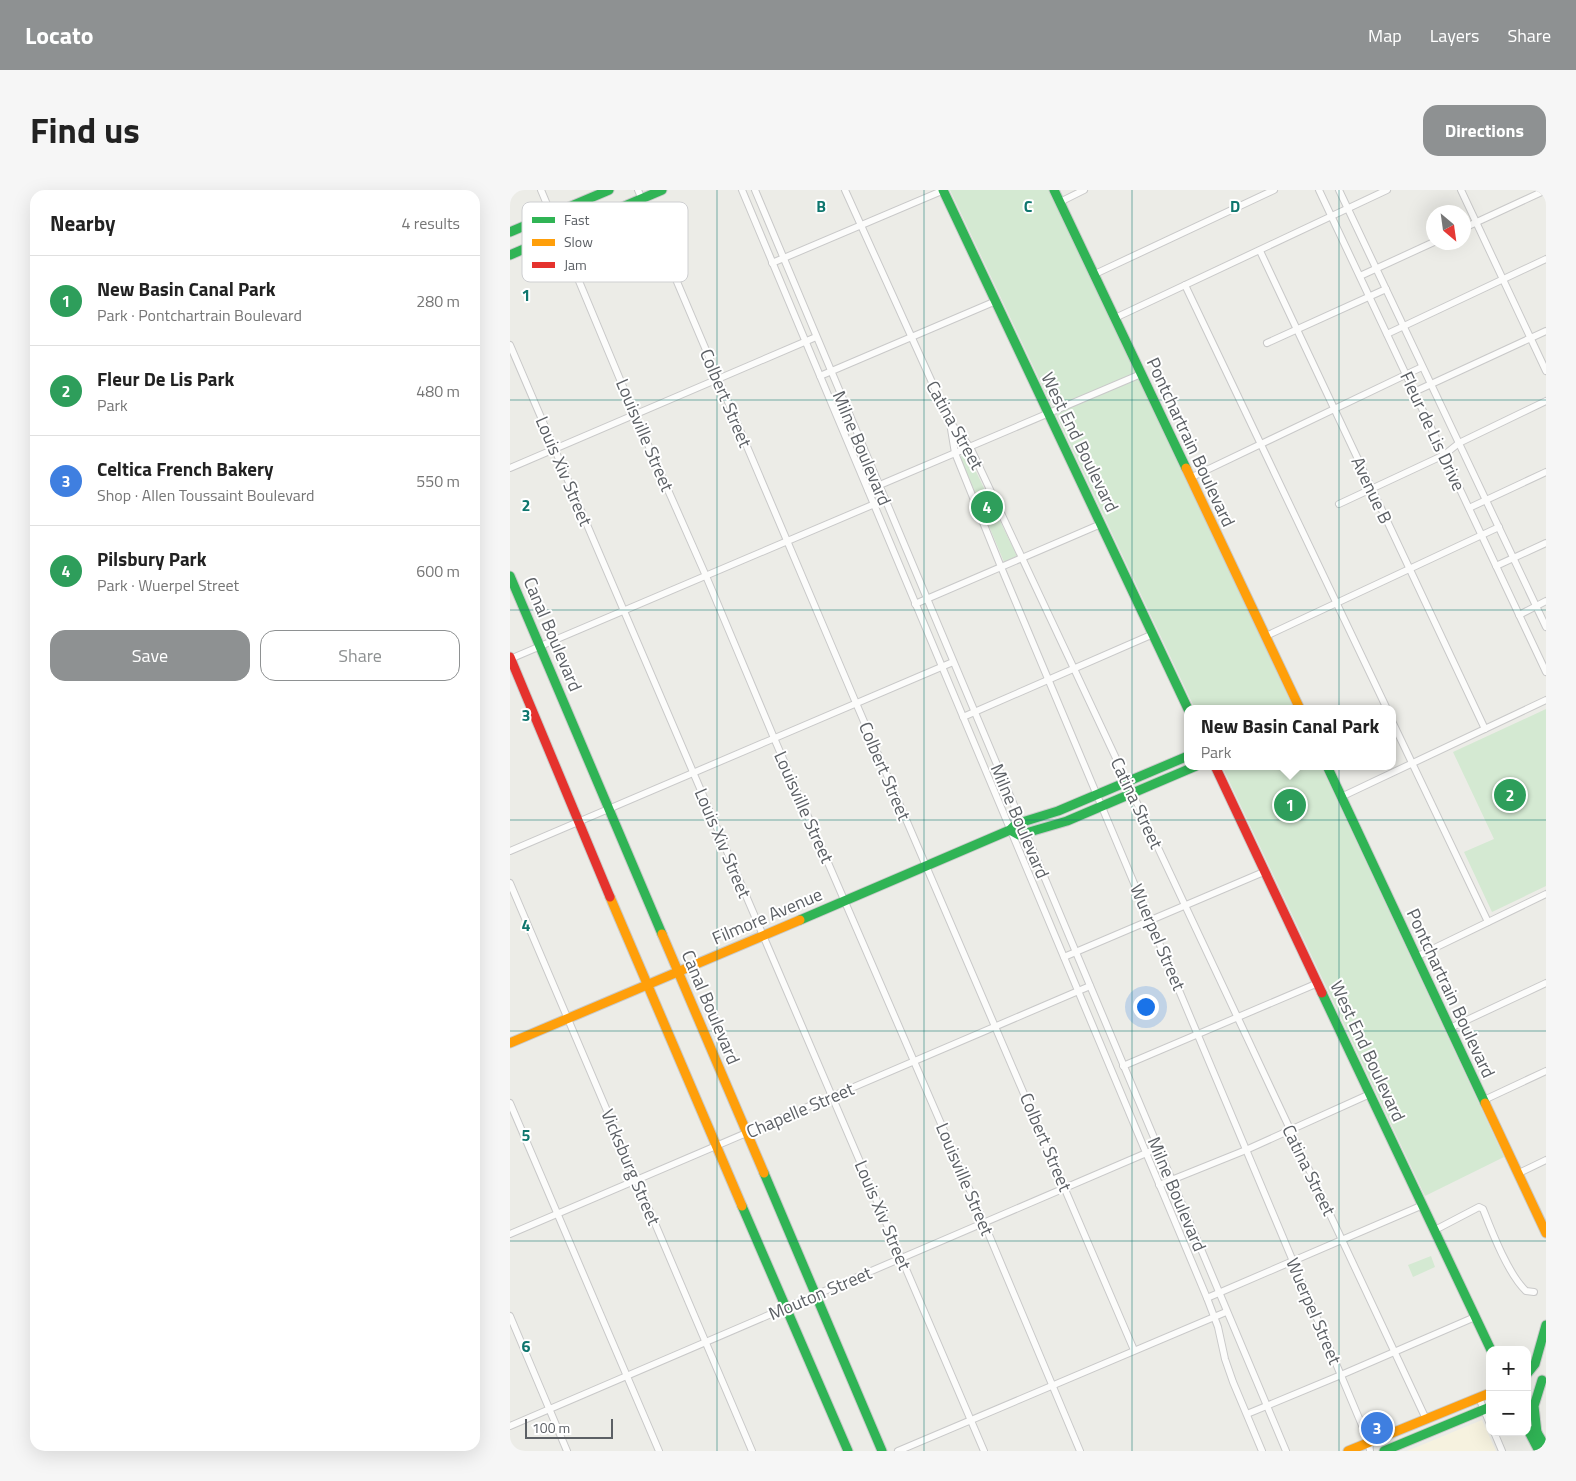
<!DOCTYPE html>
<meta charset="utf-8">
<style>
:root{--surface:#fff;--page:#f6f6f6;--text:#222;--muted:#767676;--line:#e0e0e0;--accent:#8e9192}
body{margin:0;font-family:"Titillium Web",sans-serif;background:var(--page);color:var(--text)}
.controls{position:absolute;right:15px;bottom:15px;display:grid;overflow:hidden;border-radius:10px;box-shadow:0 5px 20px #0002}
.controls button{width:45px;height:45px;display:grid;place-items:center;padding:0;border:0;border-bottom:1px solid var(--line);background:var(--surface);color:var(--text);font:25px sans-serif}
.compass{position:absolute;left:916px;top:15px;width:45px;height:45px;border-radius:50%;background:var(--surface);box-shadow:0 5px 20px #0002;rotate:151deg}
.scale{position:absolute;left:15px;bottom:12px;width:88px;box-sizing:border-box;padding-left:5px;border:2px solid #5c6065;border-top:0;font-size:14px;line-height:18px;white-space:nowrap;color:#5c6065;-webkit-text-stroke:4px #fff;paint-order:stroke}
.you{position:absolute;left:635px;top:816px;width:18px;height:18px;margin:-12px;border:4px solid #fff;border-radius:50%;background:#1a73e8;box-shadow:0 0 0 8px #1a73e833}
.badge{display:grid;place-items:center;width:32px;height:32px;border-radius:50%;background:var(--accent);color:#fff;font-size:16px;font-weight:700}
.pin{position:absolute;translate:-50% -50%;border:2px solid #fff;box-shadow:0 1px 5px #0006}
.popup{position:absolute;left:674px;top:515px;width:212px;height:65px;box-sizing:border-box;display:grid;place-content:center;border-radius:10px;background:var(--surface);filter:drop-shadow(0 1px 4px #0005);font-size:16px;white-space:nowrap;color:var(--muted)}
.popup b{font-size:19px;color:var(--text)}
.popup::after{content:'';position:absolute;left:50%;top:100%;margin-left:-10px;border:10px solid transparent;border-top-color:var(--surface)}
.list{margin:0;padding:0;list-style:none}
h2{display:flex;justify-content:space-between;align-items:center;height:65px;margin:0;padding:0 20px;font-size:21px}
h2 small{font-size:16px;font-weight:400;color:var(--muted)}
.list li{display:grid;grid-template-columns:32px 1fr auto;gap:15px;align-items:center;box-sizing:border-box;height:90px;padding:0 20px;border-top:1px solid var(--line)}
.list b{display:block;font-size:19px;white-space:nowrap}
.list p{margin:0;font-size:16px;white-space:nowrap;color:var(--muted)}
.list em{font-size:16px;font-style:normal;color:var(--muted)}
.actions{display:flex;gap:10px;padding:15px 20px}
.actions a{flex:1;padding:11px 0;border:1px solid var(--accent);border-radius:15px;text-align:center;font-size:18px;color:var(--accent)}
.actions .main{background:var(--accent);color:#fff}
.map{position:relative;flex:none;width:1036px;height:1261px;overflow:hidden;border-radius:15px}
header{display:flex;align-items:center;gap:30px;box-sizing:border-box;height:70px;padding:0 25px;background:var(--accent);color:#fff}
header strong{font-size:24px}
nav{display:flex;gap:28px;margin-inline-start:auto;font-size:18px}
.intro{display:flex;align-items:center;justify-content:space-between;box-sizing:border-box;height:120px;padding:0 30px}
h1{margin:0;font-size:35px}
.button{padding:12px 22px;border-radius:15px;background:var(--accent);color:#fff;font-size:18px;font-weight:700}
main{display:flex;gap:30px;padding:0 30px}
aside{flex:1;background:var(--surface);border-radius:15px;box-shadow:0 5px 20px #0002}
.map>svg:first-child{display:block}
.commercial{fill:#f6f2df}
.green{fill:#d4e9d2}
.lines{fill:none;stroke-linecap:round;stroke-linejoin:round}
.street-casing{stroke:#c9c9c9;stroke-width:8}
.fast-casing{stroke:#c9caca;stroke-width:11}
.slow-casing{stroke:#c9caca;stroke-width:11}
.jam-casing{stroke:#c9caca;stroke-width:11}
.street{stroke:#fcfcfb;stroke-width:6}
.fast{stroke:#30b455;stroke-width:9}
.slow{stroke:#ff9f0a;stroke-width:9}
.jam{stroke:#e5322d;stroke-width:9}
.grid{fill:none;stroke:#0f766e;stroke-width:1;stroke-opacity:0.55}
.labels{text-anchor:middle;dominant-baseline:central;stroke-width:4;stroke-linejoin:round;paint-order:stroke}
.street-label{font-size:18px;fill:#5c6065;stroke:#fff}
.key{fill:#fff;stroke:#cecfd1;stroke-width:1}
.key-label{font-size:14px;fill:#5c6065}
.grid-label{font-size:16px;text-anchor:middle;font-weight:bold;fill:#0f766e;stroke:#fff;stroke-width:4;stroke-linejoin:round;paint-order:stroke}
</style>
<header>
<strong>Locato</strong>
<nav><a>Map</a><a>Layers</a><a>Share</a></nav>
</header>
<div class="intro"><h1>Find us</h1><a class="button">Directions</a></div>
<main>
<aside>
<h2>Nearby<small>4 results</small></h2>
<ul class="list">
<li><span class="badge" style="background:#2e9e5b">1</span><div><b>New Basin Canal Park</b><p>Park · Pontchartrain Boulevard</p></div><em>280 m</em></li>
<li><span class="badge" style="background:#2e9e5b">2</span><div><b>Fleur De Lis Park</b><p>Park</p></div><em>480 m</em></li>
<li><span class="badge" style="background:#3f7fe0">3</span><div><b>Celtica French Bakery</b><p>Shop · Allen Toussaint Boulevard</p></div><em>550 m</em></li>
<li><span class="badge" style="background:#2e9e5b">4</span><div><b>Pilsbury Park</b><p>Park · Wuerpel Street</p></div><em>600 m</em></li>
</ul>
<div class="actions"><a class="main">Save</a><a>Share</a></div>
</aside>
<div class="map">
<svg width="1036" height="1261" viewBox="0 0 1036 1261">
<rect width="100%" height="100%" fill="#ecece7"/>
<polygon class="commercial" points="972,1230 986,1261 897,1261"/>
<g class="green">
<polygon points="440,0 540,0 784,519 685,519"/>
<polygon points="457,263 507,366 494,372 450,267"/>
<polygon points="1036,519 1036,696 982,722 954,662 984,649 943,562"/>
<polygon points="712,576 811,576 994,967 915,1006"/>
<polygon points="921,1066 925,1077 903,1087 898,1075"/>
</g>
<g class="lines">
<defs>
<g id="street">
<polyline points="31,0 124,223 196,386 264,548 474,1033 570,1261"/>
<polyline points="128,0 346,513 624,1160"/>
<polyline points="232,0 697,1108 708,1137 715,1169 723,1192 752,1261"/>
<polyline points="245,0 776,1261"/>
<polyline points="335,0 440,232 460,257 916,1229"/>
<polyline points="809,0 1036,482"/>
<polyline points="829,0 1036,437"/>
<polyline points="951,0 1036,181"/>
<polyline points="550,12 574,0"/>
<polyline points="954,38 1036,0"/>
<polyline points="750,61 975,539"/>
<polyline points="262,73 434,0"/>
<polyline points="585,84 764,0"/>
<polyline points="850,86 924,52"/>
<polyline points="675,95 877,519"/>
<polyline points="605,128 877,0"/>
<polyline points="877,144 1036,69"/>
<polyline points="757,153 876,99"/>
<polyline points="0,155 474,1261"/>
<polyline points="310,186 486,111"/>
<polyline points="904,202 1036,141"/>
<polyline points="440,233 445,263 491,377 859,1252 860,1261"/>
<polyline points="0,278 306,147"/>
<polyline points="680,288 912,177"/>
<polyline points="358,300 631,184"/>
<polyline points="829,314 934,265 949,253 1036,211"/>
<polyline points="959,318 1036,282"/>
<polyline points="986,376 1036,353"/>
<polyline points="405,414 591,334"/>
<polyline points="1009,425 1036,411"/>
<polyline points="756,446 989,337"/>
<polyline points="0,469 374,310"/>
<polyline points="453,527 641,445"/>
<polyline points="882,531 978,732"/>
<polyline points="831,607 1036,510"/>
<polyline points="0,661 443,472"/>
<polyline points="0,693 242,1261"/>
<polyline points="554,767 756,681"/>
<polyline points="906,767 1036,704"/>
<polyline points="940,838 1036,793"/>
<polyline points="613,876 808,793"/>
<polyline points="974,910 1036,881"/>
<polyline points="0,913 149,1261"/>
<polyline points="1009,983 1036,970"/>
<polyline points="649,995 736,960 860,904"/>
<path d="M 925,1040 L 969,1017 L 973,1019 C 982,1042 998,1084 1016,1101 L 1024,1102"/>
<polyline points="0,1044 580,796"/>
<polyline points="697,1108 913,1015"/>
<polyline points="0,1126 57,1261"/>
<polyline points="969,1208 980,1234"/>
<polyline points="737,1224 831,1185 965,1127"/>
<polyline points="0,1236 648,958"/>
<polyline points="984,1242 992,1261"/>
<polyline points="388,1261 716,1122"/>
</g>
<g id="fast">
<polyline points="433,0 678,519"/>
<polyline points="544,0 676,278"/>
<polyline points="0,42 99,0"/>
<polyline points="0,65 152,0"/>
<polyline points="0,386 152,744"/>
<polyline points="817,576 975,913"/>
<polyline points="500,640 509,645 557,631 686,576"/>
<polyline points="290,730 500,640 506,634 548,621 678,566"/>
<polyline points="812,803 981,1160"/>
<polyline points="254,983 372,1261"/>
<polyline points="232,1016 338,1261"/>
<polyline points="1017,1184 1025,1174 1036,1135"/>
<polyline points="1017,1238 1029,1261"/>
<polyline points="1025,1239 1036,1258"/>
<polyline points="1027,1243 1024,1216 1032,1190"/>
<polyline points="874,1261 980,1217"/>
</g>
<g id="slow">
<polyline points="676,278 790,519"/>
<polyline points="100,707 232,1016"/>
<polyline points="152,744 254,983"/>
<polyline points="0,853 290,730"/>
<polyline points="975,913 1036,1043"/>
<polyline points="838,1261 980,1203"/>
</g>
<g id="jam">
<polyline points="0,467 100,707"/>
<polyline points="705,576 812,803"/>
</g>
</defs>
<use href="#street" class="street-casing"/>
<use href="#fast" class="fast-casing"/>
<use href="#slow" class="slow-casing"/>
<use href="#jam" class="jam-casing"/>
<use href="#street" class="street"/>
<use href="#fast" class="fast"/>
<use href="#slow" class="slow"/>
<use href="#jam" class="jam"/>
</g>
<path class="grid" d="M 207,0 L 207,1261M 414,0 L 414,1261M 622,0 L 622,1261M 829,0 L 829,1261M 0,210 L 1036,210M 0,420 L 1036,420M 0,630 L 1036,630M 0,841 L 1036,841M 0,1051 L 1036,1051"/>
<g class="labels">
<g class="street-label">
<text transform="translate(216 208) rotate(67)">Colbert Street</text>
<text transform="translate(445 235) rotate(61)">Catina Street</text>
<text transform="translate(923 241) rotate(65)">Fleur de Lis Drive</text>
<text transform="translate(135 245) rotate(67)">Louisville Street</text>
<text transform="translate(570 252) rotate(64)">West End Boulevard</text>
<text transform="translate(681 252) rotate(65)">Pontchartrain Boulevard</text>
<text transform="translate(352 258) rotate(67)">Milne Boulevard</text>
<text transform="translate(54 281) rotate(67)">Louis Xiv Street</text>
<text transform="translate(862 300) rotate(65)">Avenue B</text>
<text transform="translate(43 444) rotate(67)">Canal Boulevard</text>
<text transform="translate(375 581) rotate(67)">Colbert Street</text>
<text transform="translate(627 613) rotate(65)">Catina Street</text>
<text transform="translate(294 617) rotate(66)">Louisville Street</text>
<text transform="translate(510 631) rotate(67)">Milne Boulevard</text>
<text transform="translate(213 653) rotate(67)">Louis Xiv Street</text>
<text transform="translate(257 726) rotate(-23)">Filmore Avenue</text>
<text transform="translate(648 747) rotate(67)">Wuerpel Street</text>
<text transform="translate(941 803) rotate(65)">Pontchartrain Boulevard</text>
<text transform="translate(201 817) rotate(67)">Canal Boulevard</text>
<text transform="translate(858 861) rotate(65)">West End Boulevard</text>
<text transform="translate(290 920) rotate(-23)">Chapelle Street</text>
<text transform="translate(536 952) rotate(67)">Colbert Street</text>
<text transform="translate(121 977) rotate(67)">Vicksburg Street</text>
<text transform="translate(799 980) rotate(64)">Catina Street</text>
<text transform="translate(455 989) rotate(67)">Louisville Street</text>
<text transform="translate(667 1004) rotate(67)">Milne Boulevard</text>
<text transform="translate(373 1025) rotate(67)">Louis Xiv Street</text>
<text transform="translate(310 1103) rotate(-23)">Mouton Street</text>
<text transform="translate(804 1121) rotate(67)">Wuerpel Street</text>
</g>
</g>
<rect x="12" y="12" width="166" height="80" rx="8" class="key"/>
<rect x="22" y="27" width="23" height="6" fill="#30b455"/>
<rect x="22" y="49" width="23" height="7" fill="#ff9f0a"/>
<rect x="22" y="72" width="23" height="6" fill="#e5322d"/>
<g class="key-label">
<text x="54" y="35">Fast</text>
<text x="54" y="57">Slow</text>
<text x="54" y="80">Jam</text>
</g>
<g class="grid-label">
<text x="311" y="22">B</text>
<text x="518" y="22">C</text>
<text x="725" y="22">D</text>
<text x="16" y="111">1</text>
<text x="16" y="321">2</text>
<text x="16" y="531">3</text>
<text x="16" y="741">4</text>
<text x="16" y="951">5</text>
<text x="16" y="1162">6</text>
</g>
</svg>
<div class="controls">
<button>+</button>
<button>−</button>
</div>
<svg class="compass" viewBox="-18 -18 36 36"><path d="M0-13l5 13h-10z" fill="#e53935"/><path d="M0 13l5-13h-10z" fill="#767676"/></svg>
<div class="scale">100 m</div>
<div class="you"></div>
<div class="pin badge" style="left:780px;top:615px;background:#2e9e5b">1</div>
<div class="popup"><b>New Basin Canal Park</b>Park</div>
<div class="pin badge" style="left:1000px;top:605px;background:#2e9e5b">2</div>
<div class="pin badge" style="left:867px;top:1238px;background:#3f7fe0">3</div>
<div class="pin badge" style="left:477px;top:317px;background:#2e9e5b">4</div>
</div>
</main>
